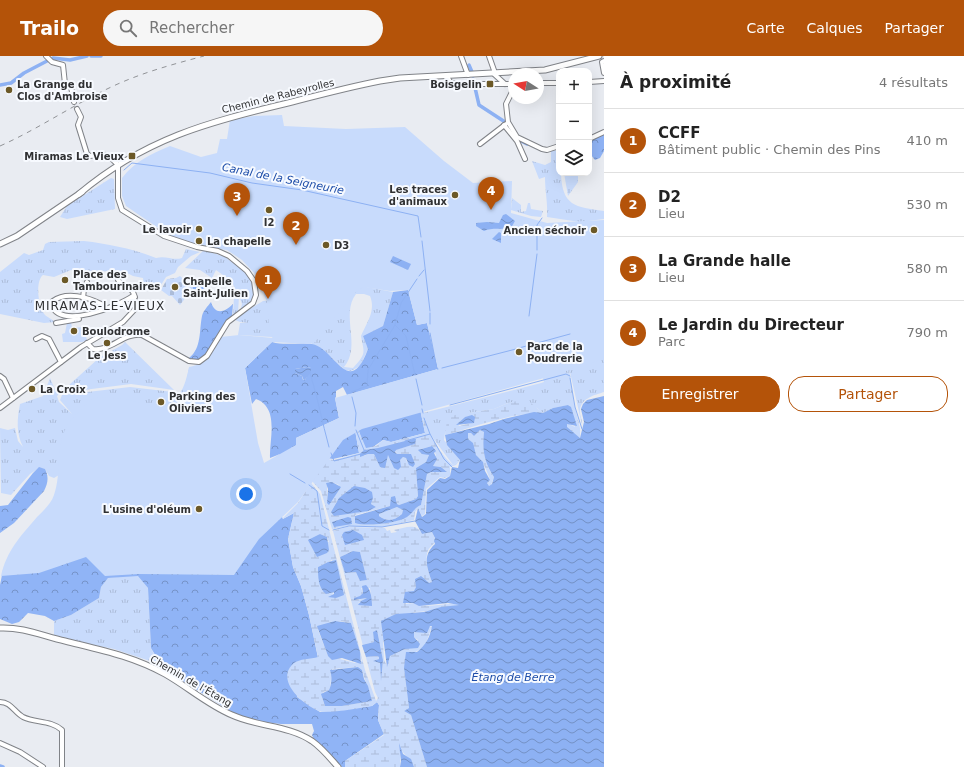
<!DOCTYPE html>
<html lang="fr">
<meta charset="utf-8">
<style>
:root{--surface:#fff;--page:#f6f6f6;--text:#222;--muted:#767676;--line:#e0e0e0;--accent:#b45309}
body{margin:0;font-family:"DejaVu Sans",sans-serif;background:var(--page);color:var(--text)}
.controls{position:absolute;right:12px;top:12px;display:grid;overflow:hidden;border-radius:8px;box-shadow:0 4px 16px #0002}
.controls button{width:36px;height:36px;display:grid;place-items:center;padding:0;border:0;border-bottom:1px solid var(--line);background:var(--surface);color:var(--text);font:20px sans-serif}
.compass{position:absolute;left:508px;top:12px;width:36px;height:36px;border-radius:50%;background:var(--surface);box-shadow:0 4px 16px #0002;rotate:281deg}
.you{position:absolute;left:246px;top:438px;width:14px;height:14px;margin:-10px;border:3px solid #fff;border-radius:50%;background:#1a73e8;box-shadow:0 0 0 6px #1a73e833}
.badge{display:grid;place-items:center;width:26px;height:26px;border-radius:50%;background:var(--accent);color:#fff;font-size:13px;font-weight:700}
.pin{position:absolute;translate:-50% -33px;filter:drop-shadow(0 1px 2px #0008)}
.pin::after{content:'';position:absolute;top:21px;width:14px;height:12px;background:inherit;clip-path:polygon(0 0,100% 0,50% 100%)}
.list{margin:0;padding:0;list-style:none}
h2{display:flex;justify-content:space-between;align-items:center;height:52px;margin:0;padding:0 16px;font-size:17px}
h2 small{font-size:13px;font-weight:400;color:var(--muted)}
.list li{display:grid;grid-template-columns:26px 1fr auto;gap:12px;align-items:center;box-sizing:border-box;height:64px;padding:0 16px;border-top:1px solid var(--line)}
.list b{display:block;font-size:15px;white-space:nowrap}
.list p{margin:0;font-size:13px;white-space:nowrap;color:var(--muted)}
.list em{font-size:13px;font-style:normal;color:var(--muted)}
.actions{display:flex;gap:8px;padding:12px 16px}
.actions a{flex:1;padding:9px 0;border:1px solid var(--accent);border-radius:16px;text-align:center;font-size:14px;color:var(--accent)}
.actions .main{background:var(--accent);color:#fff}
.icon{flex:none;width:22px;height:22px;fill:none;stroke:currentColor;stroke-width:2;stroke-linecap:round;stroke-linejoin:round}
.map{position:relative;flex:none;width:604px;height:711px;overflow:hidden}
header{display:flex;align-items:center;gap:24px;box-sizing:border-box;height:56px;padding:0 20px;background:var(--accent);color:#fff}
header strong{font-size:19px}
nav{display:flex;gap:22px;margin-inline-start:auto;font-size:14px}
.search{width:280px;height:36px;background:var(--page);display:flex;align-items:center;gap:10px;box-sizing:border-box;padding:0 14px;border-radius:22px;color:var(--muted);font-size:15px}
main{display:flex}
aside{flex:1;background:var(--surface)}
.map>svg:first-child{display:block}
.grass{fill:url(#grass-tufts);fill-rule:evenodd}
.forest{fill:url(#forest-crowns);fill-rule:evenodd}
.wetland{fill:url(#wetland-marsh);fill-rule:evenodd}
.cemetery{fill:url(#cemetery-stones)}
.park{fill:#c8dbfc;fill-rule:evenodd}
.water{fill:url(#water-waves);fill-rule:evenodd}
.lines{fill:none;stroke-linecap:round;stroke-linejoin:round}
.stream{stroke:#8db1f3;stroke-width:1}
.canal{stroke:#8db1f3;stroke-width:3.5}
.minor-casing{stroke:#808388;stroke-width:6}
.major-casing{stroke:#808388;stroke-width:7}
.minor{stroke:#fff;stroke-width:4}
.major{stroke:#fff;stroke-width:5}
.rail{stroke:#919397;stroke-width:1;stroke-dasharray:5 5;stroke-linecap:butt}
.poi-dot{fill:#6c5927;stroke:#f7faff;stroke-width:1.5}
.labels{text-anchor:middle;dominant-baseline:central;stroke-width:4;stroke-linejoin:round;paint-order:stroke}
.poi-label{font-size:10px;font-weight:bold;fill:#303133;stroke:#f7faff;text-anchor:start}
.street-label{font-size:10px;fill:#303133;stroke:#f7faff}
.water-label{font-size:11px;font-style:italic;fill:#1d4da9;stroke:#f7faff}
.quarter-label{font-size:12px;letter-spacing:1px;fill:#303133;stroke:#f7faff}
</style>
<header>
<strong>Trailo</strong>
<div class="search"><svg class="icon" aria-label="search" viewBox="0 0 24 24"><circle cx="10" cy="10" r="6"/><path d="M15 15l6 6"/></svg>Rechercher</div>
<nav><a>Carte</a><a>Calques</a><a>Partager</a></nav>
</header>
<main>
<div class="map">
<svg width="604" height="711" viewBox="0 0 604 711">
<defs>
<pattern id="grass-tufts" width="24" height="20" patternUnits="userSpaceOnUse"><rect width="24" height="20" fill="#c8dbfc"/><path d="M3 7l-1-3M5 7V3M7 7l1-3M15 17l-1-3M17 17v-4M19 17l1-3" fill="none" stroke="#acbcd8"/></pattern>
<pattern id="forest-crowns" width="20" height="18" patternUnits="userSpaceOnUse"><rect width="20" height="18" fill="#90b4f6"/><path d="M2 6a3 3 0 1 1 6 0M12 15a3 3 0 1 1 6 0" fill="none" stroke="#7693c8"/></pattern>
<pattern id="wetland-marsh" width="20" height="14" patternUnits="userSpaceOnUse"><rect width="20" height="14" fill="#c8dbfc"/><path d="M1 5h8M5 5V1M11 12h8M15 12V8" fill="none" stroke="#acbcd8"/></pattern>
<pattern id="cemetery-stones" width="16" height="16" patternUnits="userSpaceOnUse"><rect width="16" height="16" fill="#c8dbfc"/><path d="M2 7V4a2 2 0 0 1 4 0v3zM10 15v-3a2 2 0 0 1 4 0v3z" fill="#acbcd8"/></pattern>
<pattern id="water-waves" width="16" height="10" patternUnits="userSpaceOnUse"><rect width="16" height="10" fill="#8db1f3"/><path d="M0 5q4-4 8 0t8 0" fill="none" stroke="#7491c5"/></pattern>
</defs>
<rect width="100%" height="100%" fill="#e9ecf2"/>
<g class="grass">
<path d="M 559,94 L 559,117 L 561,117 C 562,150 575,151 604,155 L 604,163 L 580,166 L 547,161 C 548,147 545,136 545,121 L 539,123 L 532,105 L 545,109 L 551,106 L 551,95 Z"/>
<polygon points="564,117 578,117 578,126 568,140"/>
<polygon points="111,122 114,123 115,153 67,163 60,161 67,150"/>
<polygon points="512,142 521,149 521,156 526,155 528,147 530,147 531,153 543,155 541,161 531,160 511,154"/>
<path d="M 84,185 C 109,188 134,193 156,202 C 166,199 173,205 182,202 L 186,193 L 200,196 L 191,200 L 178,211 L 175,217 L 166,221 L 161,229 L 155,232 L 144,230 L 143,222 L 133,220 L 127,217 L 122,218 L 114,214 L 85,218 L 71,214 L 54,221 L 43,219 C 35,225 38,251 45,259 C 47,261 52,263 55,266 L 44,267 L 0,258 L 0,216 L 24,197 L 29,199 L 43,194 L 45,188 L 49,186 Z"/>
<polygon points="204,194 225,201 252,221 254,236 253,245 240,256 242,248 239,240 238,257 233,260 234,240 237,238 233,228 230,229 223,219 216,214 212,222 200,214 185,212"/>
<path d="M 313,221 L 393,236 L 383,270 L 363,280 L 368,293 L 360,310 L 351,315 L 345,314 L 327,297 L 312,288 ZM 356,238 L 364,238 L 370,240 C 376,255 367,266 361,280 C 364,297 367,297 353,312 L 344,311 C 362,290 340,259 356,238 Z"/>
<polygon points="275,244 303,260 273,283 272,281 238,279 240,267 248,266 240,266 233,263 263,245"/>
<path d="M 125,286 L 174,334 L 131,328 L 60,337 L 57,340 L 59,346 L 72,358 L 60,344 L 62,339 L 130,331 L 173,336 L 178,340 L 170,348 C 183,337 185,328 189,312 L 198,334 L 54,422 L 49,420 L 45,413 L 39,412 L 30,418 L 11,439 L 1,437 L 0,372 L 8,374 L 15,372 L 18,385 L 23,391 C 16,377 17,363 20,348 L 43,340 L 50,322 L 56,336 L 69,329 L 99,302 L 122,289 Z"/>
<path d="M 604,299 L 604,336 C 595,339 581,342 580,354 C 579,359 583,363 582,369 L 569,312 L 574,347 L 580,372 L 580,382 L 567,372 L 567,367 L 575,371 L 569,349 L 553,352 L 543,357 L 537,352 L 515,346 L 508,347 L 494,353 L 469,357 L 445,377 L 444,384 L 460,404 L 453,409 L 430,378 L 423,357 L 541,327 L 544,326 L 542,318 Z"/>
<polygon points="138,519 148,532 151,592 159,608 114,593 79,586 54,579 54,565 71,559 99,542 101,531 108,522"/>
</g>
<g class="forest">
<polygon points="604,77 604,95 600,102 595,104 591,99 589,84"/>
<polygon points="195,224 203,226 206,231 205,236 190,237 193,232 189,228"/>
<path d="M 408,234 L 417,269 L 427,267 L 438,313 L 347,339 L 343,331 L 336,335 L 336,341 L 335,342 L 339,362 L 296,382 L 297,389 L 291,392 L 292,401 L 280,457 L 283,463 L 294,457 L 288,483 L 293,511 L 301,530 L 309,559 L 318,602 L 297,641 L 320,656 L 372,650 L 377,646 L 379,649 L 378,664 L 384,678 L 345,705 L 345,711 L 342,711 L 314,683 L 312,679 L 314,675 L 312,668 L 281,668 L 256,665 L 237,659 L 170,617 L 160,607 L 151,592 L 148,532 L 138,520 L 108,522 L 101,531 L 99,542 L 71,559 L 54,565 L 45,560 L 28,557 L 19,566 L 12,568 L 0,563 L 0,529 L 3,514 L 190,465 L 280,398 L 270,402 C 269,384 280,352 256,343 L 252,348 L 245,312 L 272,286 C 285,290 300,286 312,288 C 335,292 349,344 368,293 L 363,280 L 383,270 L 393,236 ZM 307,311 L 311,312 L 305,324 L 303,324 L 302,320 L 295,317 L 295,313 Z"/>
<path d="M 211,246 C 215,259 224,257 233,248 L 232,261 L 225,267 L 204,302 C 199,305 193,306 189,302 C 202,292 199,274 202,260 C 203,255 208,250 211,246 Z"/>
<polygon points="420,353 425,377 391,386 383,384 370,393 364,392 358,372"/>
<polygon points="355,374 359,397 333,403 327,402 339,383"/>
<path d="M 39,411 L 45,413 C 49,421 48,427 44,435 L 14,467 L 0,477 L 0,450 L 8,449 L 33,417 Z"/>
</g>
<g class="wetland">
<path d="M 526,343 L 543,357 C 514,356 473,371 445,379 L 447,364 L 455,359 L 494,353 L 508,347 ZM 471,360 L 472,367 L 459,370 L 458,368 L 465,361 Z"/>
<path d="M 423,352 C 425,372 438,396 453,409 L 460,404 L 456,409 L 450,411 L 450,420 L 444,422 L 440,421 L 426,433 L 425,458 L 422,460 L 418,452 L 415,456 L 414,464 L 382,471 L 349,470 L 332,473 L 321,435 L 312,425 L 328,403 L 334,404 L 359,397 L 355,374 L 358,373 L 366,392 L 376,390 L 383,384 L 391,386 L 425,377 L 420,353 ZM 415,388 L 395,394 L 397,398 L 408,398 L 407,407 L 406,402 L 403,401 L 400,404 L 388,399 L 380,411 L 374,398 L 368,398 L 364,400 L 364,394 ZM 432,390 L 436,399 L 433,410 L 441,411 L 447,416 L 431,416 L 427,418 L 421,449 C 414,452 412,458 406,461 C 396,467 366,471 356,467 L 355,459 L 390,450 L 396,443 L 397,448 L 399,449 L 416,443 L 418,440 L 416,412 L 426,406 L 429,399 L 421,393 ZM 332,426 L 339,429 L 327,447 L 327,430 ZM 351,433 L 369,434 L 373,442 L 371,448 L 376,451 L 355,457 L 331,456 L 337,445 Z"/>
<path d="M 480,374 L 484,376 C 482,393 484,407 494,421 L 491,429 L 489,430 L 487,427 L 490,424 C 490,422 483,406 481,404 C 479,402 476,400 475,397 C 472,390 473,389 468,383 L 468,377 L 471,377 L 474,380 Z"/>
<path d="M 311,427 L 320,438 L 365,614 L 376,645 L 378,642 L 375,636 L 333,475 L 347,471 L 385,472 L 387,475 L 390,474 L 391,477 L 397,476 L 394,474 C 405,472 416,466 422,478 L 432,476 C 440,490 429,487 427,498 C 425,507 429,518 432,526 L 416,531 L 414,536 L 404,541 L 406,548 L 413,547 C 426,554 447,545 460,549 C 444,551 429,556 414,556 L 383,585 L 384,604 L 387,610 L 390,600 L 405,593 L 418,584 L 414,581 L 414,576 L 432,570 L 425,590 L 414,597 L 404,612 L 409,652 L 404,655 L 411,659 L 427,711 L 414,711 C 412,703 403,699 400,691 L 400,711 L 345,711 L 345,705 L 384,679 L 378,664 L 379,649 L 377,646 L 372,650 C 361,652 327,658 319,655 C 303,649 274,624 294,607 C 299,603 311,603 318,601 L 309,559 L 301,530 L 293,511 L 288,483 L 294,457 L 282,463 L 298,447 ZM 320,478 L 327,481 L 329,486 L 311,488 L 310,486 ZM 353,495 L 360,496 L 367,524 L 360,525 L 357,516 L 345,517 L 340,501 ZM 332,504 L 337,542 L 332,538 L 335,536 L 334,535 L 321,531 L 318,511 ZM 361,532 L 370,532 L 372,547 L 358,547 L 367,542 L 357,544 L 354,542 L 360,541 L 363,537 ZM 340,565 L 351,567 L 362,605 L 355,607 L 328,600 L 318,574 L 330,566 ZM 377,574 L 383,604 L 381,624 L 380,607 L 374,605 L 379,603 L 379,601 L 377,600 L 366,601 L 362,589 L 374,586 L 373,577 ZM 358,611 L 362,614 C 365,625 369,634 372,645 L 342,650 L 325,650 L 322,642 L 323,636 L 329,634 L 330,632 L 332,613 Z"/>
<path d="M 397,451 L 403,454 L 402,458 C 394,465 387,466 379,460 L 379,458 Z"/>
</g>
<polygon class="cemetery" points="180,220 193,232 180,249 172,240 169,240 161,234 167,223 176,222"/>
<g class="park">
<path d="M 282,59 L 284,70 L 346,73 L 405,71 L 444,105 L 473,127 L 512,125 L 511,157 L 547,167 L 604,164 L 604,303 L 544,322 L 362,373 L 343,384 L 298,446 L 259,483 L 234,519 L 139,518 L 105,520 L 86,501 L 39,517 L 1,520 C 7,494 20,481 37,461 C 43,455 51,448 54,439 C 62,417 55,391 67,370 C 74,358 85,350 95,341 L 126,343 L 161,353 C 185,340 184,337 189,311 C 209,307 211,297 221,281 L 239,279 L 273,282 L 269,268 L 267,246 L 258,221 L 242,204 L 227,194 L 196,190 L 173,182 L 126,150 L 122,140 L 122,122 C 135,105 151,98 170,90 L 201,101 L 217,97 L 220,83 L 227,83 L 230,64 L 254,60 ZM 363,231 L 390,235 L 408,234 L 417,269 L 427,267 L 438,313 L 335,342 L 339,362 L 296,382 L 296,389 L 264,407 L 258,387 L 245,312 L 272,286 L 310,288 L 314,287 L 355,237 Z"/>
<polygon points="71,266 72,272 83,271 87,284 82,286 63,286 62,278 65,277 67,267"/>
</g>
<g class="water">
<path d="M 506,158 L 515,165 L 511,172 C 502,174 492,171 484,175 L 476,170 L 476,167 L 487,166 L 499,167 L 503,159 Z"/>
<polygon points="499,176 501,177 501,187 492,183"/>
<polygon points="393,200 411,208 408,214 390,206"/>
<polygon points="307,311 311,312 311,316 304,325 302,320 295,317 295,313"/>
<path d="M 604,340 L 604,711 L 427,711 L 411,659 L 404,655 L 409,652 L 404,612 L 406,596 L 417,596 C 426,589 430,581 432,570 L 430,570 L 427,577 L 414,576 L 414,581 L 420,588 L 418,592 L 405,593 L 390,600 L 387,611 L 381,565 L 396,558 L 424,556 L 441,551 L 459,549 L 448,547 L 419,550 L 413,547 L 403,547 L 405,536 L 414,535 L 416,531 L 415,523 L 421,520 L 429,527 L 432,526 C 427,511 422,500 435,488 L 434,485 L 435,482 L 432,476 L 422,478 L 415,465 L 418,452 L 422,461 L 426,458 L 427,434 L 440,422 L 445,423 L 450,420 L 452,411 L 458,412 L 460,404 L 447,389 L 445,379 L 489,368 L 504,363 L 534,356 L 543,357 L 553,352 L 568,349 L 571,351 L 577,370 L 567,368 L 567,371 L 580,382 L 584,366 L 581,353 L 583,348 L 587,344 ZM 480,374 L 484,376 C 482,394 484,406 494,421 L 492,428 L 489,430 L 487,427 L 490,424 L 485,415 L 483,406 L 476,399 L 473,387 L 468,383 L 468,377 L 471,377 L 474,380 Z"/>
<polygon points="472,359 475,361 474,367 456,369 465,361"/>
<polygon points="413,383 416,383 415,388 396,394 395,396 397,398 411,398 415,408 413,411 409,409 406,402 403,401 400,404 401,411 398,414 394,412 388,399 385,412 380,411 374,398 368,398 360,401 360,398 364,394 378,392"/>
<path d="M 432,390 L 436,395 L 434,397 L 437,403 L 433,410 L 441,411 L 447,416 L 431,416 L 427,418 L 421,449 C 414,452 413,457 407,461 C 398,467 366,471 355,467 L 355,460 L 390,450 L 391,441 L 395,440 L 397,448 L 399,449 L 416,443 L 418,440 L 416,412 L 426,406 L 429,399 L 422,398 L 418,394 ZM 397,451 L 403,454 L 402,458 C 394,465 387,466 379,460 L 379,458 Z"/>
<polygon points="332,426 341,431 329,449 327,447 328,433 326,427"/>
<polygon points="354,430 365,432 372,436 373,442 371,448 376,451 368,455 334,460 331,456 339,442"/>
<polygon points="348,461 351,462 352,468 334,471 332,466"/>
<polygon points="353,474 362,479 364,484 345,489 342,479 344,476"/>
<polygon points="320,478 327,481 329,494 327,497 317,501 308,484"/>
<polygon points="353,495 360,496 367,524 360,525 356,516 345,517 340,501"/>
<path d="M 336,504 L 344,539 L 336,542 L 328,541 L 334,538 L 334,536 L 326,538 C 318,532 318,520 318,511 L 328,506 Z"/>
<path d="M 366,529 C 371,534 372,542 372,550 L 358,549 L 361,545 L 367,542 L 354,544 L 354,542 L 360,540 L 363,537 L 362,530 Z"/>
<polygon points="335,565 351,567 360,596 361,608 342,602 332,604 328,600 317,570"/>
<polygon points="377,574 383,604 381,625 380,607 373,605 379,603 379,601 377,600 366,601 362,589 374,586 373,576"/>
<path d="M 358,611 L 362,614 L 364,623 L 368,630 L 372,645 L 342,650 L 325,650 L 321,638 L 329,634 C 332,628 332,620 330,614 Z"/>
<polygon points="399,687 403,698 411,703 414,711 400,711 401,705"/>
</g>
<g class="lines">
<g class="stream">
<polyline points="124,114 132,107 210,117 252,127 302,134 418,160 421,181"/>
<polyline points="422,185 430,255"/>
<polyline points="537,194 537,169 542,162"/>
<polyline points="419,220 424,214"/>
<polyline points="430,257 430,268"/>
<polyline points="529,260 537,198"/>
<polyline points="395,269 406,280 415,319"/>
<polyline points="430,277 437,313 438,313"/>
<polyline points="519,292 570,278"/>
<polyline points="442,312 516,293"/>
<path d="M 310,317 C 318,342 322,366 329,391"/>
<polyline points="570,322 575,351 582,373"/>
<polyline points="416,323 422,349"/>
<polyline points="351,337 351,336 367,330 368,314 395,269 401,247 417,223"/>
<polyline points="352,341 356,357 355,370"/>
<polyline points="450,349 566,318 570,320"/>
<polyline points="422,353 423,357"/>
<polyline points="424,362 430,378"/>
<polyline points="356,374 364,394"/>
<polyline points="405,385 430,378 444,403 452,411"/>
<polyline points="331,397 334,405 361,398"/>
<polyline points="290,418 305,427"/>
<polyline points="309,429 317,435 322,470 329,474"/>
<polyline points="333,474 349,470 382,471 415,465"/>
</g>
<g class="canal">
<polyline points="91,0 101,0"/>
<polyline points="53,2 70,4 87,0"/>
<polyline points="469,9 472,16"/>
<polyline points="473,23 479,49 505,66 507,70"/>
<polyline points="0,29 11,27 24,17 47,5"/>
<polyline points="515,82 527,88"/>
<polyline points="0,710 3,711"/>
</g>
<defs>
<g id="minor">
<polyline points="46,0 52,6 63,9 65,28 71,31 74,46"/>
<polyline points="461,0 468,19"/>
<polyline points="489,0 495,17"/>
<polyline points="604,5 602,6 604,17"/>
<polyline points="494,18 505,28"/>
<polyline points="447,20 450,26 456,28 512,28"/>
<polyline points="589,26 604,25"/>
<polyline points="538,27 559,27"/>
<polyline points="514,32 506,48 508,66 517,81 542,93 547,94 559,90"/>
<path d="M 77,53 L 81,61 L 78,69 L 87,98 L 90,100 C 108,97 107,98 118,109"/>
<polyline points="504,69 517,85 525,103"/>
<polyline points="589,83 604,76"/>
<polyline points="480,88 506,68"/>
<polyline points="118,224 125,232"/>
<polyline points="124,233 128,230 133,236 135,241"/>
<polyline points="83,242 84,233 87,226"/>
<polyline points="56,267 79,263"/>
<polyline points="36,283 42,280 49,283 61,306"/>
<path d="M 87,287 L 93,293 C 110,296 124,276 142,279 L 189,305 L 199,306 L 207,300 L 228,266 L 253,247 L 256,239 L 254,225 L 247,215 L 229,200 L 218,195 L 197,191 L 164,180 L 122,154 L 118,142 L 118,109"/>
<polyline points="0,320 4,323 13,342"/>
<path d="M 0,352 L 81,291 L 123,266 L 137,251 L 133,240 C 118,250 60,275 51,248 L 53,245 C 66,235 88,241 101,248"/>
<path d="M 0,646 C 11,646 14,656 23,661 C 35,667 51,664 62,674 L 62,711"/>
<polyline points="0,687 20,696 43,711"/>
</g>
<g id="major">
<path d="M 79,138 C 144,83 208,66 288,47 C 319,39 349,31 380,25 L 400,22 L 545,14 L 599,0"/>
<polyline points="0,188 17,180 82,136"/>
<path d="M 0,572 C 23,571 43,580 65,585 C 101,594 132,600 165,618 C 188,631 208,649 232,659 C 258,671 288,669 312,685 C 322,692 330,702 338,711"/>
</g>
</defs>
<use href="#minor" class="minor-casing"/>
<use href="#major" class="major-casing"/>
<use href="#minor" class="minor"/>
<use href="#major" class="major"/>
<path class="rail" d="M 0,90 C 36,74 70,51 105,34 C 137,18 170,9 204,0"/>
</g>
<g class="poi-dot">
<rect x="486" y="24" width="8" height="8" rx="2"/>
<circle cx="9" cy="34" r="4"/>
<rect x="128" y="96" width="8" height="8" rx="2"/>
<circle cx="455" cy="139" r="4"/>
<circle cx="269" cy="154" r="4"/>
<circle cx="199" cy="173" r="4"/>
<circle cx="594" cy="174" r="4"/>
<circle cx="199" cy="185" r="4"/>
<circle cx="326" cy="189" r="4"/>
<circle cx="65" cy="224" r="4"/>
<circle cx="175" cy="231" r="4"/>
<circle cx="74" cy="275" r="4"/>
<circle cx="107" cy="287" r="4"/>
<circle cx="519" cy="296" r="4"/>
<circle cx="32" cy="333" r="4"/>
<circle cx="161" cy="346" r="4"/>
<circle cx="199" cy="453" r="4"/>
</g>
<g class="labels">
<g class="poi-label">
<text x="17" y="28">La Grange du<tspan x="17" dy="12">Clos d'Ambroise</tspan></text>
<text x="482" y="28" text-anchor="end">Boisgelin</text>
<text x="124" y="100" text-anchor="end">Miramas Le Vieux</text>
<text x="447" y="133" text-anchor="end">Les traces<tspan x="447" dy="12">d'animaux</tspan></text>
<text x="269" y="166" text-anchor="middle">I2</text>
<text x="191" y="173" text-anchor="end">Le lavoir</text>
<text x="586" y="174" text-anchor="end">Ancien séchoir</text>
<text x="207" y="185">La chapelle</text>
<text x="334" y="189">D3</text>
<text x="73" y="218">Place des<tspan x="73" dy="12">Tambourinaires</tspan></text>
<text x="183" y="225">Chapelle<tspan x="183" dy="12">Saint-Julien</tspan></text>
<text x="82" y="275">Boulodrome</text>
<text x="527" y="290">Parc de la<tspan x="527" dy="12">Poudrerie</tspan></text>
<text x="107" y="299" text-anchor="middle">Le Jess</text>
<text x="40" y="333">La Croix</text>
<text x="169" y="340">Parking des<tspan x="169" dy="12">Oliviers</tspan></text>
<text x="191" y="453" text-anchor="end">L'usine d'oléum</text>
</g>
<g class="street-label">
<text transform="translate(278 40) rotate(-14)">Chemin de Rabeyrolles</text>
<text transform="translate(191 625) rotate(30)">Chemin de l’Étang</text>
</g>
<g class="water-label">
<text transform="translate(283 123) rotate(11)">Canal de la Seigneurie</text>
<text x="513" y="621">Étang de Berre</text>
</g>
<g class="quarter-label">
<text x="100" y="250">MIRAMAS-LE-VIEUX</text>
</g>
</g>
</svg>
<div class="controls">
<button>+</button>
<button>−</button>
<button><svg class="icon" aria-label="layers" viewBox="0 0 24 24"><path d="M12 4l9 5-9 5-9-5zM3 14l9 5 9-5"/></svg></button>
</div>
<svg class="compass" viewBox="-18 -18 36 36"><path d="M0-13l5 13h-10z" fill="#e53935"/><path d="M0 13l5-13h-10z" fill="#767676"/></svg>
<div class="you"></div>
<div class="pin badge" style="left:268px;top:243px">1</div>
<div class="pin badge" style="left:296px;top:189px">2</div>
<div class="pin badge" style="left:237px;top:160px">3</div>
<div class="pin badge" style="left:491px;top:154px">4</div>
</div>
<aside>
<h2>À proximité<small>4 résultats</small></h2>
<ul class="list">
<li><span class="badge">1</span><div><b>CCFF</b><p>Bâtiment public · Chemin des Pins</p></div><em>410 m</em></li>
<li><span class="badge">2</span><div><b>D2</b><p>Lieu</p></div><em>530 m</em></li>
<li><span class="badge">3</span><div><b>La Grande halle</b><p>Lieu</p></div><em>580 m</em></li>
<li><span class="badge">4</span><div><b>Le Jardin du Directeur</b><p>Parc</p></div><em>790 m</em></li>
</ul>
<div class="actions"><a class="main">Enregistrer</a><a>Partager</a></div>
</aside>
</main>
